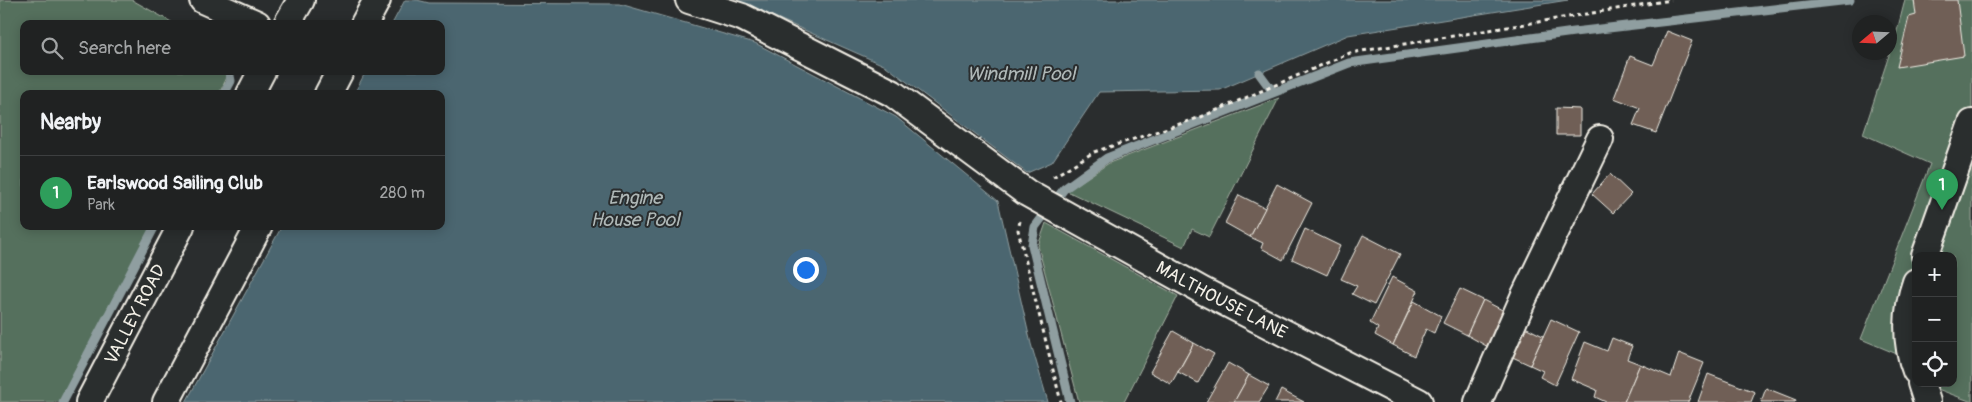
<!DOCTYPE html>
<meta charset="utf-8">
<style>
:root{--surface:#202222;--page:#2d2f2f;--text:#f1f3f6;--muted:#a2a4a5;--line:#3d3f40;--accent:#ff9aa2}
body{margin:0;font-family:Pangolin,sans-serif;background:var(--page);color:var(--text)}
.controls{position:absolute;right:15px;bottom:15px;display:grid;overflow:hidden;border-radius:10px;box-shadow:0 2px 12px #0003}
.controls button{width:45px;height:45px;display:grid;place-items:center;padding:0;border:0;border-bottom:1px solid var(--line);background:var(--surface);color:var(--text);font:25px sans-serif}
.compass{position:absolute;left:1852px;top:15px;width:45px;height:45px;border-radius:50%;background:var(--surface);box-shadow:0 2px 12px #0003;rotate:251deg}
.you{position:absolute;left:805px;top:269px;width:18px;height:18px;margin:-12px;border:4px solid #fff;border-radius:50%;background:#1a73e8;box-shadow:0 0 0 8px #1a73e833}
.badge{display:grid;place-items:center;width:32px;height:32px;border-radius:50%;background:var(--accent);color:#fff;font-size:16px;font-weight:700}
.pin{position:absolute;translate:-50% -41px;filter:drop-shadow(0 1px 2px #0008)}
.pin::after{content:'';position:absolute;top:26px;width:18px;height:15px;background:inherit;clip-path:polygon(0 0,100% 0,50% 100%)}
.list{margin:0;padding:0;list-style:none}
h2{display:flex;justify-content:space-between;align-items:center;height:65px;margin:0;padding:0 20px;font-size:21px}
h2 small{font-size:16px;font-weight:400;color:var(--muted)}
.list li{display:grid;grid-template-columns:32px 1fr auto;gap:15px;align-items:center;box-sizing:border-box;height:75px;padding:0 20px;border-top:1px solid var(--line)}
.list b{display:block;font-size:19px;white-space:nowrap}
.list p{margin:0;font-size:16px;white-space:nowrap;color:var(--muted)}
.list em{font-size:16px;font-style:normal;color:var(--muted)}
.icon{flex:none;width:28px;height:28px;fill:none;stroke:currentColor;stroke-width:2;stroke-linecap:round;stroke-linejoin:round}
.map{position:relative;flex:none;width:1972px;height:402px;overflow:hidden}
.search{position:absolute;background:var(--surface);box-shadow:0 2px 12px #0003;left:20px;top:20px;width:425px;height:55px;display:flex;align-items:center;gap:12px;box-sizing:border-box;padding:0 18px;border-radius:10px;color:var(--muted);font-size:19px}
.panel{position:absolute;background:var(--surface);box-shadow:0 2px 12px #0003;left:20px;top:90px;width:425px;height:140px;border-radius:10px}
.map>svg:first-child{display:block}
.green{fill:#556f5d;stroke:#a4b0a2}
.water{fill:#4b6670;stroke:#8f9ea0}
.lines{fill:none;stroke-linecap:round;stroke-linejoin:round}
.stream{stroke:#8f9ea0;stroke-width:9}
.building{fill:#6f5f56;stroke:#f4f1e8}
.minor-casing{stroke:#f4f1e8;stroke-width:30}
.path{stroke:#f4f1e8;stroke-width:3;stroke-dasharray:4 4;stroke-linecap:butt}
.minor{stroke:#2a2d2e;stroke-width:26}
.labels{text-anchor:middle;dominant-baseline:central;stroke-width:4;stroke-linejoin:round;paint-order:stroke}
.street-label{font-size:18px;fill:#f4f1e8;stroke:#2a2d2e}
.water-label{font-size:19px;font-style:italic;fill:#b0b9b8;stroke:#2a2d2e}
</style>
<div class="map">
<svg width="1972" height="402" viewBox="0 0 1972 402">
<rect width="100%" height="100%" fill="#2a2d2e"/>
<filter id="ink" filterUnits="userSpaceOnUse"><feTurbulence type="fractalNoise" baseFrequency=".02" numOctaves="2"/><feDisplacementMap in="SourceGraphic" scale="10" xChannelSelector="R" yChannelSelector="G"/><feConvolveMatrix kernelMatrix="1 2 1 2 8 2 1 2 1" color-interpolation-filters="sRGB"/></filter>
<g filter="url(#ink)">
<g class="green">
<polygon points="0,0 132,0 175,24 24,24 24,71 230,71 219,94 24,94 24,226 151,226 62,402 0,402"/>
<polygon points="1905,0 1972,0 1972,286 1970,290 1972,291 1972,402 1935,388 1937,383 1953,383 1953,256 1916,256 1916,362 1861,339 1930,164 1863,134 1897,31"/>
<polygon points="1279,98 1209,237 1192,229 1184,247 1067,191 1109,163"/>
<polygon points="1046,223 1178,296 1124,402 1079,402 1038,246"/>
</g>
<g class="water">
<polygon points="405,0 417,0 429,3 620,4 755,43 896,117 998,201 1031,344 1048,402 186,402 282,226 441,226 441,94 354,94 366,71 441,71 441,24 392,24"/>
<polygon points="736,0 1568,0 1348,35 1220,90 1099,92 1052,162 1027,173 886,66"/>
</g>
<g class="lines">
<g class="stream">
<polyline points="1259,73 1273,92"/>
<polyline points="224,94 231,81 229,71"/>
<polyline points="63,402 155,226"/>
<polyline points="1070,402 1032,245 1035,227 1064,189 1107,158 1349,63 1574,32 1850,0"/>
</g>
</g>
<g class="building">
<polygon points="1914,0 1957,0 1964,56 1897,67 1909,17 1916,15"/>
<polygon points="1667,31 1692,41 1656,133 1633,125 1640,108 1614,98 1630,56 1653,65"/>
<polygon points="1556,108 1580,109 1580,135 1556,135"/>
<polygon points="1610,174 1631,194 1613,213 1592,194"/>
<polygon points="1277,184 1312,203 1283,260 1261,248 1263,243 1250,237"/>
<polygon points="1239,195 1265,208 1250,237 1225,223"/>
<polygon points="1305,229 1340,246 1327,275 1292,259"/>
<polygon points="1363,235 1400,254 1374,305 1352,294 1357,286 1341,279"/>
<polygon points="1392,277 1418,291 1393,345 1375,335 1378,328 1370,323"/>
<polygon points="1460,289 1483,300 1467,335 1443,323"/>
<polygon points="1483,300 1508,313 1490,348 1467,335"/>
<polygon points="1414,301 1441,316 1434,333 1426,329 1414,356 1393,345"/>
<polygon points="1551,319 1579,332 1555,385 1540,377 1543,371 1530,365"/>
<polygon points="1521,325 1543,336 1530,365 1506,354"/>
<polygon points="1173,331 1194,343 1171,384 1150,372"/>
<polygon points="1612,338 1632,346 1627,359 1640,364 1624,402 1606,402 1595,397 1597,390 1571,379 1585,342 1607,351"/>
<polygon points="1194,343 1214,354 1198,383 1178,372"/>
<polygon points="1679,353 1704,363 1688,402 1624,402 1640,364 1671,377"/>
<polygon points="1228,363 1249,375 1234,402 1206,402"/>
<polygon points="1708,374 1755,392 1751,402 1698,402"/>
<polygon points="1249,375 1269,386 1259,402 1234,402"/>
<polygon points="1766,388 1796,400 1795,402 1761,402"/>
<polygon points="1281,390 1304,402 1275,402"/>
</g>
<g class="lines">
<defs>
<g id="minor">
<polyline points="203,0 257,24"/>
<path id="s1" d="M 689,0 L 742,17 L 892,93 L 1027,193 L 1203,291 L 1419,402"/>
<polyline points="287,24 301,0"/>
<polyline points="364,24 377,0"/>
<polyline points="250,94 262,71"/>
<polyline points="328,94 340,71"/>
<polyline points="1925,256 1972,123"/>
<path d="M 1916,282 C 1906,310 1905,343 1916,371"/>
<polyline points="1921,383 1927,402"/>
<path id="s2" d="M 89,402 L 181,226"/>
<polyline points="166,402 259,226"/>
<polyline points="1478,402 1524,297 1600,139"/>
</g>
</defs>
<use href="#minor" class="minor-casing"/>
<g class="path">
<polyline points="1053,177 1094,152 1201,117 1350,53 1671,0"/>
<polyline points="1020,221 1018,230 1061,402"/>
</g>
<use href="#minor" class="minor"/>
</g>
</g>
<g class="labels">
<g class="street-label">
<text stroke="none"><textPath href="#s1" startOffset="614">MALTHOUSE LANE</textPath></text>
<text stroke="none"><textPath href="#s2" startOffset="99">VALLEY ROAD</textPath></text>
</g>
<g class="water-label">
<text x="1021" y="74">Windmill Pool</text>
<text x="635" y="198">Engine<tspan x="635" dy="22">House Pool</tspan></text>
</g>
</g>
</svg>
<div class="controls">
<button>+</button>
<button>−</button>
<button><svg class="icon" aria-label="locate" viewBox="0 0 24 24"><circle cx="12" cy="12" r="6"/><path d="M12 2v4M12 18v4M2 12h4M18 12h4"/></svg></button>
</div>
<svg class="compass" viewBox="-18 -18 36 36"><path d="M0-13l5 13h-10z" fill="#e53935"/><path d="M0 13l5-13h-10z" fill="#a2a4a5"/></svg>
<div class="you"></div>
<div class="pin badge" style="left:1942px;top:210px;background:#2e9e5b">1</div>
<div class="search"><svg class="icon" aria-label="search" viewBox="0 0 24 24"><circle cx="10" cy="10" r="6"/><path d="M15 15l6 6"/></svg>Search here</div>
<section class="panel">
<h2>Nearby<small></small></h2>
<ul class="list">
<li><span class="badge" style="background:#2e9e5b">1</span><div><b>Earlswood Sailing Club</b><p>Park</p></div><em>280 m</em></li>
</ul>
</section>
</div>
